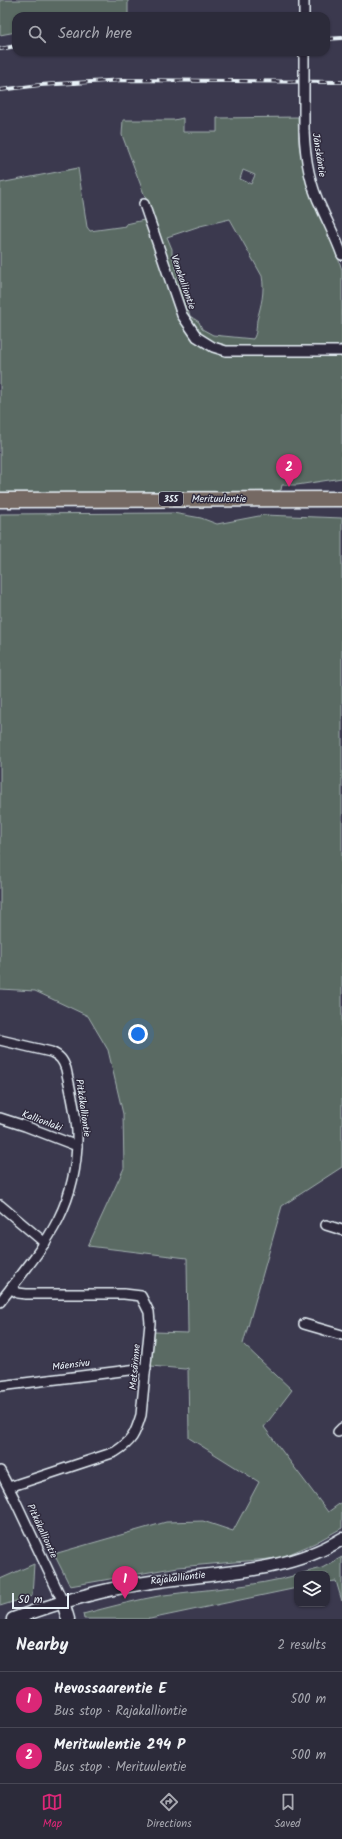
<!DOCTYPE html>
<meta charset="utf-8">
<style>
:root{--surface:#2c2b3a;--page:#343342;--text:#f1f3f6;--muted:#a6a7af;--line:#484754;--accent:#db2777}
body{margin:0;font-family:Kalam,sans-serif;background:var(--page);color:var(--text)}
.controls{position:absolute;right:12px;bottom:12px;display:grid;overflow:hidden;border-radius:8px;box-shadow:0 1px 3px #0004}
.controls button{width:36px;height:36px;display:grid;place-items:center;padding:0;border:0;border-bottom:1px solid var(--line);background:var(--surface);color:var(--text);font:20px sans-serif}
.scale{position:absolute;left:12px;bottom:10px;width:57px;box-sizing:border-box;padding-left:4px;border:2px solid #e8f1f8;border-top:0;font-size:11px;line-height:14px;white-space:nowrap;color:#e8f1f8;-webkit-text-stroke:3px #2f2a3d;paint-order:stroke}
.you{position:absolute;left:138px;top:1034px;width:14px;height:14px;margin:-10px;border:3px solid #fff;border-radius:50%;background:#1a73e8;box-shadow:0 0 0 6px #1a73e833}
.badge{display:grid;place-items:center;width:26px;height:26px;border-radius:50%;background:var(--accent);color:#fff;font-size:13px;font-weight:700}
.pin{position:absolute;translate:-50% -33px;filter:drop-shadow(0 1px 2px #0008)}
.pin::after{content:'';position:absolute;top:21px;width:14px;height:12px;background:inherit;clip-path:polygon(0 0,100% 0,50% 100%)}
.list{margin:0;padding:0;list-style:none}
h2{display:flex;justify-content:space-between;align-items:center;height:52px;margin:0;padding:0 16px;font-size:17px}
h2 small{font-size:13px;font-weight:400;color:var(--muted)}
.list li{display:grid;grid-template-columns:26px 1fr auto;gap:12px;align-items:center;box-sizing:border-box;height:56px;padding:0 16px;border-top:1px solid var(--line)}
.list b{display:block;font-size:15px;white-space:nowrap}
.list p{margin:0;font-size:13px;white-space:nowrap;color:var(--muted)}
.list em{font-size:13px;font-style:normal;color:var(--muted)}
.icon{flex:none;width:22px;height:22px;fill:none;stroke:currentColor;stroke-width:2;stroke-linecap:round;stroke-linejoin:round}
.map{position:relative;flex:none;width:342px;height:1619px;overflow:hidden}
.search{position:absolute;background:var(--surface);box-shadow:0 1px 3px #0004;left:12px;right:12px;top:12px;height:44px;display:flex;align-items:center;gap:10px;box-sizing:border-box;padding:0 14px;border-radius:12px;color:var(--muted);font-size:15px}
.sheet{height:164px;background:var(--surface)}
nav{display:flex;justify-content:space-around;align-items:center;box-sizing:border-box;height:56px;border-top:1px solid var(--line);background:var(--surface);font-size:11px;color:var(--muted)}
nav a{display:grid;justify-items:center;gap:2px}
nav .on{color:var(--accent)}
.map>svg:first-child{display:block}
.green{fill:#5a6b63;stroke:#a1aeae;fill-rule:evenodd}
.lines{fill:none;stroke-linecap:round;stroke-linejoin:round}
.street-casing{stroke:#e8f1f8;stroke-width:12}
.secondary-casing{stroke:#e8f1f8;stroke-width:15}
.primary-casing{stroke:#e8f1f8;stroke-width:17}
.street{stroke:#2f2a3d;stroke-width:9}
.secondary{stroke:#2f2a3d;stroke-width:12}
.primary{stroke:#756964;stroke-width:14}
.rail-casing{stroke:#e8f1f8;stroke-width:4}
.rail{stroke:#2f2a3d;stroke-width:2.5;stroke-dasharray:8;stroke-linecap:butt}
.street-bridge-casing{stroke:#e8f1f8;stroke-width:12;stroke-linecap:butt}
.street-bridge{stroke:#2f2a3d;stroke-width:9}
.labels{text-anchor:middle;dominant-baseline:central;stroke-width:3;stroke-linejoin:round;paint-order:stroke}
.shield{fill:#2f2a3d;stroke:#b0b5c0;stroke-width:1}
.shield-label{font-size:9px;font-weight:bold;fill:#e8f1f8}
.street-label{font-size:10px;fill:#e8f1f8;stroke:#2f2a3d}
</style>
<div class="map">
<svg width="342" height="1619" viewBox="0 0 342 1619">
<rect width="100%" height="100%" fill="#3b394e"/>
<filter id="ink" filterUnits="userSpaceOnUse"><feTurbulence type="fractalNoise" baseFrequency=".025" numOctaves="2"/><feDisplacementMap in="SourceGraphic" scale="8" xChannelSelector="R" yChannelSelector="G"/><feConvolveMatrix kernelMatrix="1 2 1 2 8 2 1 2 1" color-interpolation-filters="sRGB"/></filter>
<g filter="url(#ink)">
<g class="green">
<polygon points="0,0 128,0 128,16 16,16 16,32 0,35"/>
<path d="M 298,117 L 299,145 L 305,174 L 317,208 L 334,245 L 342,270 L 342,344 L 337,346 L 337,355 L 342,358 L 342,478 L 297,485 L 282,485 L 281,490 L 267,493 L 0,495 L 0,183 L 78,168 L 87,227 L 90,231 L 126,226 L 126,224 L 153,218 L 122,135 L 123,120 L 174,120 L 183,118 L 183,132 L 217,132 L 217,118 ZM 243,170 L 255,175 L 251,184 L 240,179 ZM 230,219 L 262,276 C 265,292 261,305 257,320 C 256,326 257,334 253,339 L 213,335 L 202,329 L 199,322 L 190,316 L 172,255 L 172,249 L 167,237 L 200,226 Z"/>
<polygon points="173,513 201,518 217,524 264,515 342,518 342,1167 282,1206 243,1344 292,1390 264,1427 328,1512 342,1502 342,1528 315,1543 280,1558 178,1567 70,1586 54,1554 166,1522 203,1521 233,1531 259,1482 189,1438 188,1368 185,1369 151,1366 154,1332 188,1333 187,1258 88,1246 124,1168 123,1114 108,1050 88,1016 35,991 0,989 0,514"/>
<polygon points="342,1557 342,1601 336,1581 327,1582 327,1574 299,1574 322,1568"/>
<polygon points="34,1564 32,1596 0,1606 0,1579"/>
<path d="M 297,1575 L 297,1588 L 150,1619 L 84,1619 L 83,1614 C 109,1607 136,1600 164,1595 C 208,1589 253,1587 297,1575 Z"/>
</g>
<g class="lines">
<defs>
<g id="street">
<polyline points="304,16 304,0"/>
<path d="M 304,130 C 305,157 309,183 321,207 C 328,223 336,238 342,255"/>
<polyline points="144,204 182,315 197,337 213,347 226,351 342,351"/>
<path d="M 0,1040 L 51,1052 C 60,1056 63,1060 66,1069 C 70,1089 76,1111 77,1132 C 79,1207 44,1246 0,1302"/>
<polyline points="0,1118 25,1126 77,1146"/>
<polyline points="0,1205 45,1243"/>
<polyline points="326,1225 342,1230"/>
<polyline points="304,1324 342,1335"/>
<polyline points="0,1386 146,1368"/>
<polyline points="338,1432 342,1428"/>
<polyline points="0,1471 14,1498 63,1602"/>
<path d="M 9,1487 L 115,1452 C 132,1441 135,1435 141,1415 L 150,1323 L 149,1312 L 141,1296 L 124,1294 L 26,1294 L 18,1293 L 11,1288"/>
</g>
<g id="secondary">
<polyline points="63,1602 68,1619"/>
<path d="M 13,1619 C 56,1603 100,1590 145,1583 C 211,1572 284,1575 342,1539"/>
</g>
<polyline id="primary" points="0,500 342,499"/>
</defs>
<use href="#street" class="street-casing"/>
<use href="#secondary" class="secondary-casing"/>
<use href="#primary" class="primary-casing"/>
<use href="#street" class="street"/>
<use href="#secondary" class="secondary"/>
<use href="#primary" class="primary"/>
<defs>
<g id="rail">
<polyline points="326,39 342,38"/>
<polyline points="0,49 16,46"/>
<polyline points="0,90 40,85 124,80 342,82"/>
</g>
</defs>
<use href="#rail" class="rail-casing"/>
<use href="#rail" class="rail"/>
<defs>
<polyline id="street-bridge" points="304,130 304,52"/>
</defs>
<use href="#street-bridge" class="street-bridge-casing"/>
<use href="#street-bridge" class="street-bridge"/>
</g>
</g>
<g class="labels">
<rect class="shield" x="159" y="492" width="24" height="14" rx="3"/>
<g class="shield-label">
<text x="171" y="499">355</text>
</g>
<g class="street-label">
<text transform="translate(319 155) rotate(81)">Jänskäntie</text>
<text transform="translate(183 282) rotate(71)">Venekalliontie</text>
<text x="219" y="499">Merituulentie</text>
<text transform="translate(83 1108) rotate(82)">Pitkäkalliontie</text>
<text transform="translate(42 1121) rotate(21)">Kallionlaki</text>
<text transform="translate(71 1365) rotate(-7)">Mäensivu</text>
<text transform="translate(135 1367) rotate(-85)">Metsärinne</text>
<text transform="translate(42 1531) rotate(65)">Pitkäkalliontie</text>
<text transform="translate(178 1578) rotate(-7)">Rajakalliontie</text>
</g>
</g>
</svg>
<div class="controls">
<button><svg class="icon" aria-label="layers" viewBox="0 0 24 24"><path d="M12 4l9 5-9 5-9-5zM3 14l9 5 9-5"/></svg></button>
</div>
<div class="scale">50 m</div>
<div class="you"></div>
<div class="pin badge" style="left:125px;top:1599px">1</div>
<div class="pin badge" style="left:289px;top:487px">2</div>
<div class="search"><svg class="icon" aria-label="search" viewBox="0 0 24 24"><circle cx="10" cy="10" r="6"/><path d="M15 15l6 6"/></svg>Search here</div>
</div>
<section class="sheet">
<h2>Nearby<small>2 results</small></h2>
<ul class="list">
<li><span class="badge">1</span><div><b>Hevossaarentie E</b><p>Bus stop · Rajakalliontie</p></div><em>500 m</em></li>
<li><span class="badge">2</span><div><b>Merituulentie 294 P</b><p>Bus stop · Merituulentie</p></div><em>500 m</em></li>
</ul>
</section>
<nav>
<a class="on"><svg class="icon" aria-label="map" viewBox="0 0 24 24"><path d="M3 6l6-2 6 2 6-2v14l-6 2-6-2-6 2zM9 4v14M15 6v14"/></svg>Map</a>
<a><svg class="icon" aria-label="directions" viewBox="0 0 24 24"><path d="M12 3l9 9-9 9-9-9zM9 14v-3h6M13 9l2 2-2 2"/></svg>Directions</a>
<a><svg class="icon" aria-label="saved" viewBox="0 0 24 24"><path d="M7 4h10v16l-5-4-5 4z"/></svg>Saved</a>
</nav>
